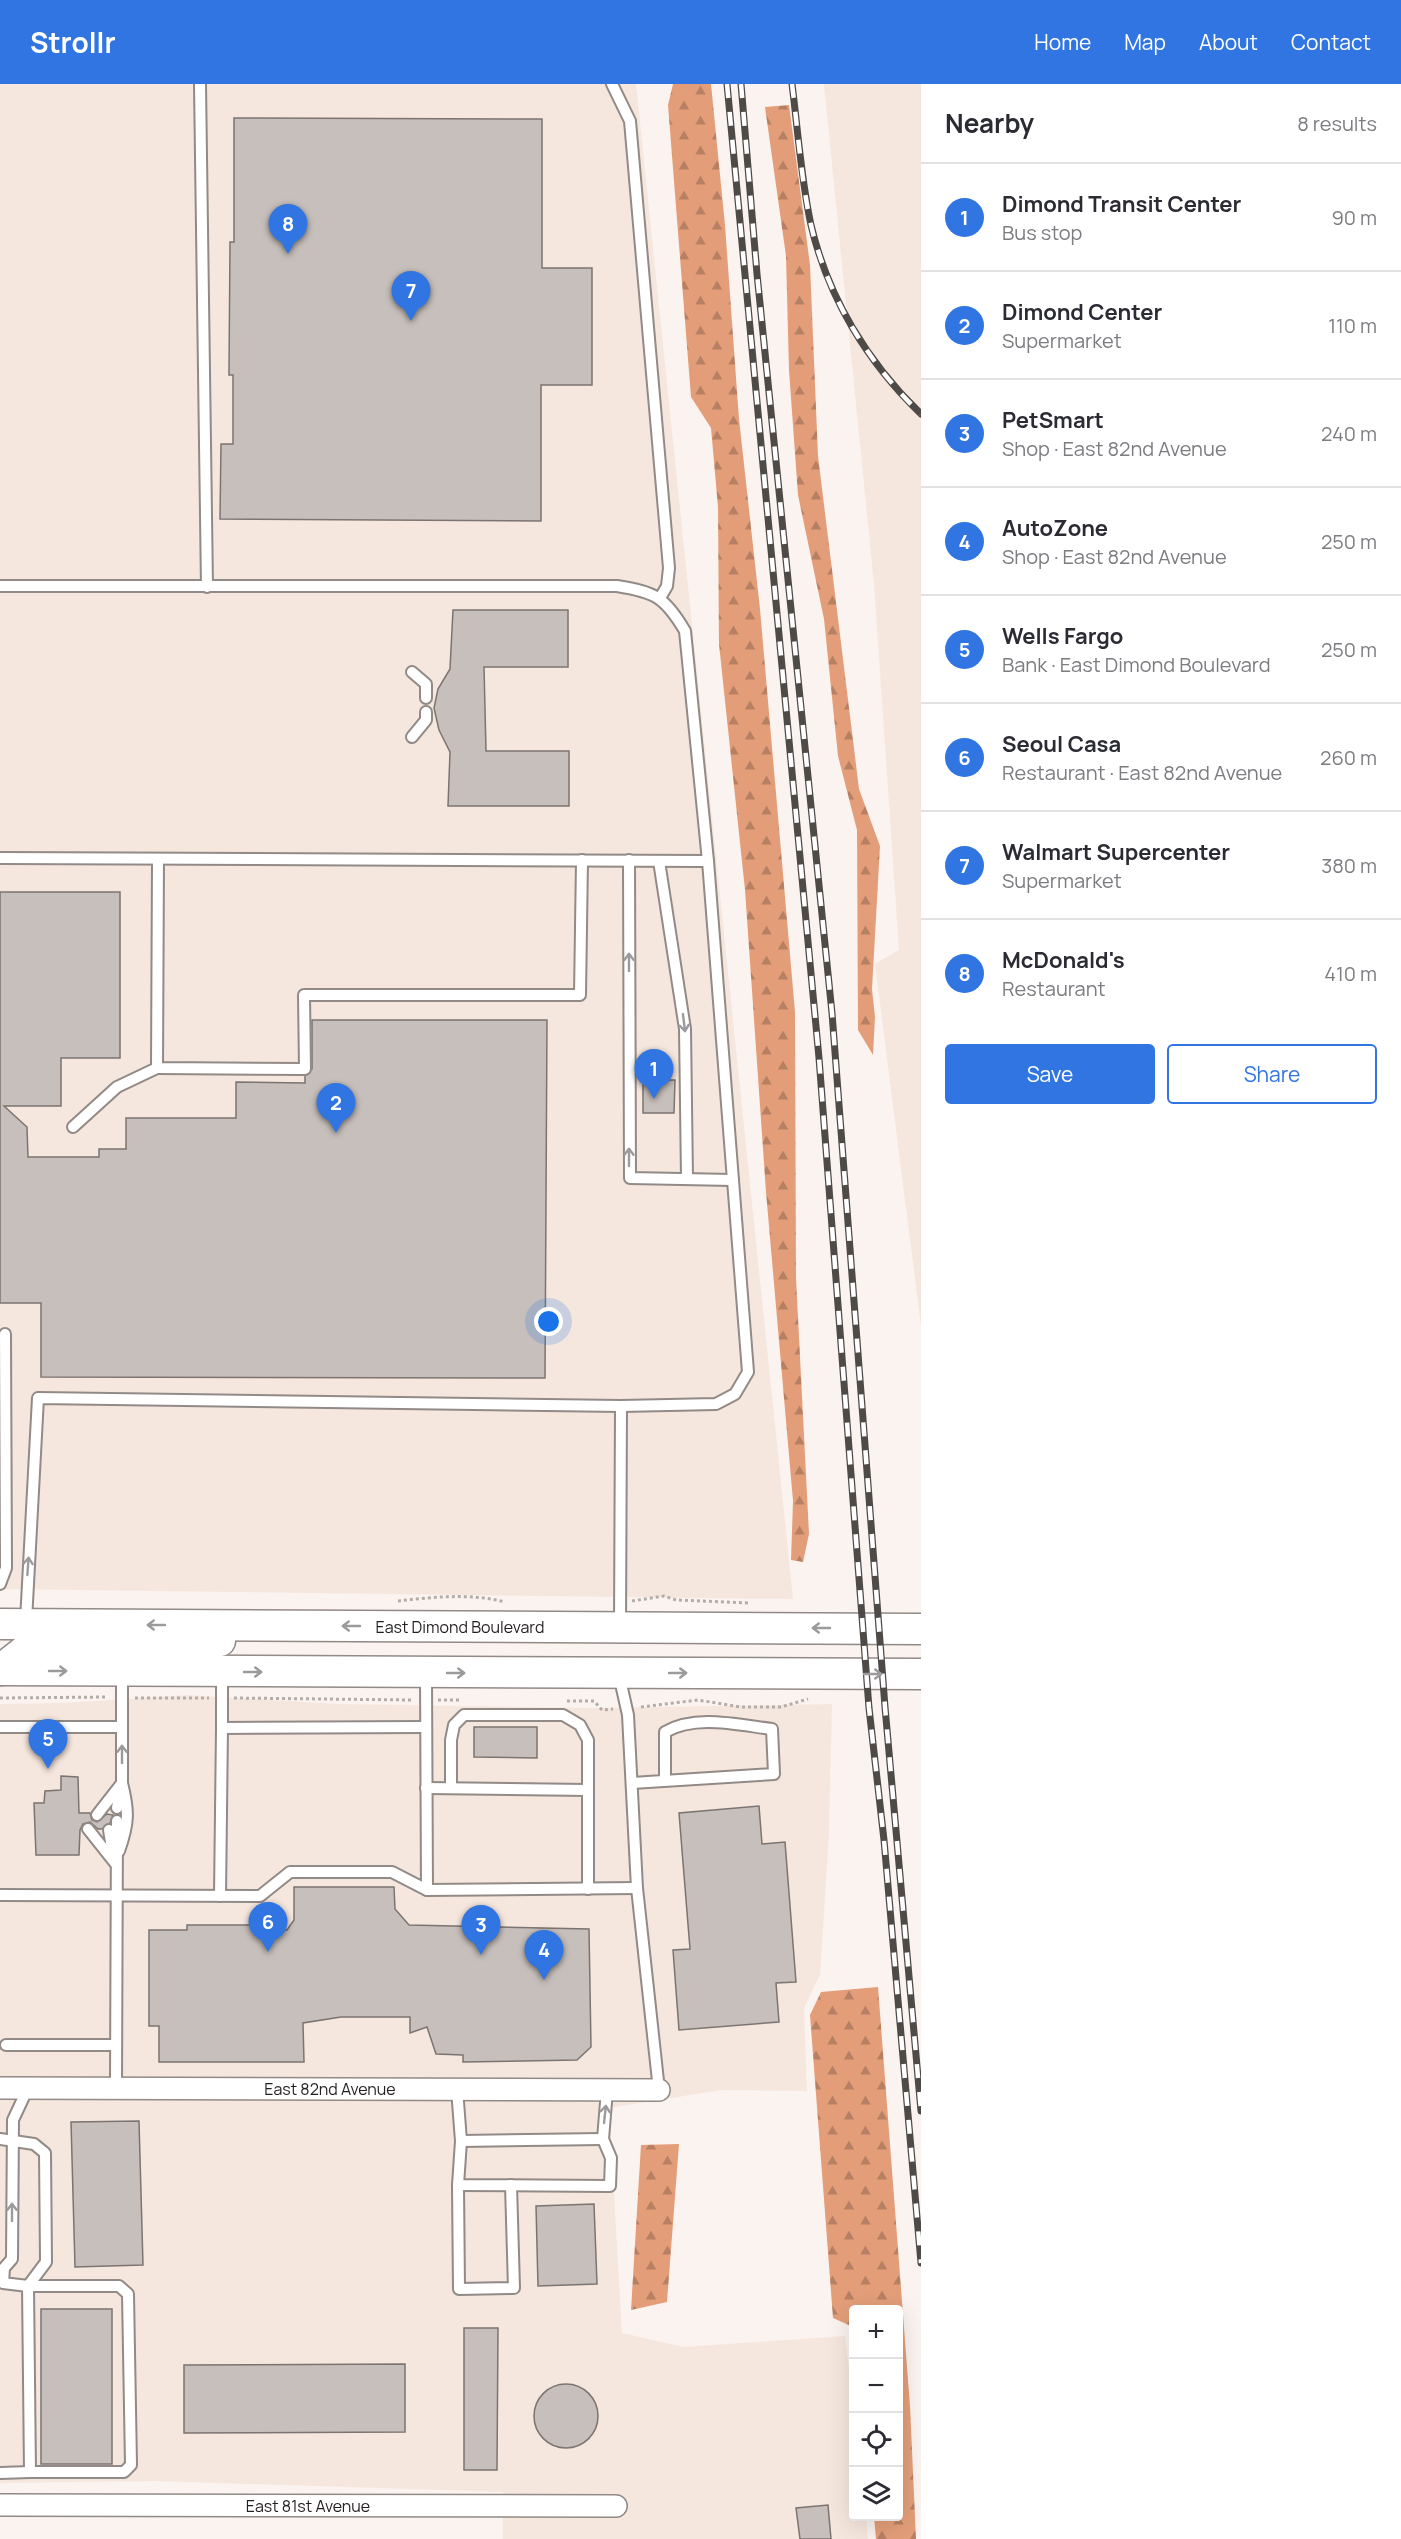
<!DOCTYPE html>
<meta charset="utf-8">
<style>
:root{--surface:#fff;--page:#f2f2f3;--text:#2b2b33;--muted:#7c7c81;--line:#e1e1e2;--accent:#3175e2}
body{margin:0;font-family:Manrope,sans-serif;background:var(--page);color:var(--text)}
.controls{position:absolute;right:18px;bottom:18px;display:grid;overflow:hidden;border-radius:6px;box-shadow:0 6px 24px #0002}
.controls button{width:54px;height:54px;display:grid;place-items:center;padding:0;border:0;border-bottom:2px solid var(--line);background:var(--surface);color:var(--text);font:30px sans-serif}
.you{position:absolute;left:549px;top:1238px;width:21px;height:21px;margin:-15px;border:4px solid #fff;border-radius:50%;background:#1a73e8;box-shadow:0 0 0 9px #1a73e833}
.badge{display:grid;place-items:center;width:39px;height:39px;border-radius:50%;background:var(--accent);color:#fff;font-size:20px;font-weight:700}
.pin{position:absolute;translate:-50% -50px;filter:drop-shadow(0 2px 3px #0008)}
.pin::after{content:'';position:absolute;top:32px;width:21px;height:18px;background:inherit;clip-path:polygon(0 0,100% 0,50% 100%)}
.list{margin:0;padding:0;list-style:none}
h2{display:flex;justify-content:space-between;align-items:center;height:78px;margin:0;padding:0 24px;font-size:26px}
h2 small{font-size:20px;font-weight:400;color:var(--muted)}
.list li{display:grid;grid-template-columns:39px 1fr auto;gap:18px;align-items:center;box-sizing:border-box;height:108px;padding:0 24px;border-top:2px solid var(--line)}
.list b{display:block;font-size:22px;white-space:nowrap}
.list p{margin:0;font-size:20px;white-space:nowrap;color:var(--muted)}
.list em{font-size:20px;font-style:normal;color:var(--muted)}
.actions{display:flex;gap:12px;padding:18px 24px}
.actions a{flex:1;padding:14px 0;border:2px solid var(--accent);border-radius:6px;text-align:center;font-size:21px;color:var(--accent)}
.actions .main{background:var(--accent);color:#fff}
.icon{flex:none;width:33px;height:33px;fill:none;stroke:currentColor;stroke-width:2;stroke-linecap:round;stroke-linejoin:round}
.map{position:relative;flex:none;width:921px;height:2455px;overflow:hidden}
header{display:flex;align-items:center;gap:36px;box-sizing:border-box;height:84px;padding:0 30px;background:var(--accent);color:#fff}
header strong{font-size:28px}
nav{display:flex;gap:33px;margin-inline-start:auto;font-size:21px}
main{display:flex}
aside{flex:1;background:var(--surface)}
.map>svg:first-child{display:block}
.built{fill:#f6e7de}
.forest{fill:url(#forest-firs)}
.building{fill:#c7bfbb;stroke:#7b7470;stroke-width:1.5}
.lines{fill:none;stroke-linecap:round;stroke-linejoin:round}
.lane-casing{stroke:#918a86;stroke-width:14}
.street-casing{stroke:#918a86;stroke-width:24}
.secondary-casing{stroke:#918a86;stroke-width:33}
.path{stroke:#b3adaa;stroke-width:3;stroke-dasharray:3 3;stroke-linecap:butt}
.lane{stroke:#fff;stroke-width:10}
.street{stroke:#fff;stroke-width:21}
.secondary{stroke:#fff;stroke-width:30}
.rail-casing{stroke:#4e4a48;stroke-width:7}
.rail{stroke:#fff;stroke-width:4.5;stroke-dasharray:14;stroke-linecap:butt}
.oneway{stroke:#9c9a9a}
.labels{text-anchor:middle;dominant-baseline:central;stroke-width:5;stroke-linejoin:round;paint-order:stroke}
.street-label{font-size:16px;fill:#221f1e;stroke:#fff}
</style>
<header>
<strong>Strollr</strong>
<nav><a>Home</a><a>Map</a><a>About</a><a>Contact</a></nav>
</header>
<main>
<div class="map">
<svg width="921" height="2455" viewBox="0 0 921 2455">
<defs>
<pattern id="forest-firs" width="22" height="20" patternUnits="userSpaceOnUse" patternTransform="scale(1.5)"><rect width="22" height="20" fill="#e39e79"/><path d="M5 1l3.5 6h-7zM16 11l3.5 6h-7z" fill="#b88063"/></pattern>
</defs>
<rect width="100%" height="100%" fill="#fbf3ef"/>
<g class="built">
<polygon points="0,0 636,0 793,1515 0,1505"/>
<polygon points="824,0 921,0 921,1242 875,880 899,866 874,500"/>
<polygon points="186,1611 337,1620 592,1624 832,1620 829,1750 820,1891 804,1924 807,2007 721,2006 609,2024 622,2249 684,2263 845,2252 854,2326 854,2432 866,2433 868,2455 503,2455 503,2408 156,2397 0,2399 0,1620 65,1619"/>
</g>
<g class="forest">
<polygon points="673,0 711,0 725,141 739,335 760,525 795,928 796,1194 809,1450 803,1478 791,1476 793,1417 766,1108 745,806 719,560 718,423 711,344 691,313 668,21"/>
<polygon points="789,21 810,181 818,372 859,705 880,762 872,905 875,933 873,971 858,946 857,746 838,672 824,535 798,411 789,286 786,172 765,23"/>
<polygon points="878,1903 910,2322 916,2455 876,2455 874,2433 898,2432 898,2226 854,2226 853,2243 833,2234 810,1931 821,1908"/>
<polygon points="679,2060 667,2218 631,2226 641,2061"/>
</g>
<g class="building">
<polygon points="234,34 542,35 542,184 592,184 592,301 541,301 541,437 220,435 221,360 233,360 233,291 229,291 230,158 234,158"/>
<polygon points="453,526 568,526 568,583 484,583 486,667 569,667 569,722 448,722 450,668 439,646 434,624 438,605 450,585"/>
<polygon points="0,808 120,808 120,974 61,974 61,1022 4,1022 27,1043 28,1073 99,1073 99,1065 126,1065 126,1034 236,1034 236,998 305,999 305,992 312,985 312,936 547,936 545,1294 41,1293 41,1219 0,1219"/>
<polygon points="643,996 675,996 674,1029 643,1029"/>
<polygon points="474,1643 537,1643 537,1674 474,1673"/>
<polygon points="61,1692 78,1693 79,1729 90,1729 92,1736 97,1738 107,1730 113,1731 110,1739 102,1745 98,1745 90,1738 83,1740 80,1746 79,1771 36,1771 34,1719 44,1719 45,1707 61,1706"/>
<polygon points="759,1722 762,1760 785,1758 796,1898 776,1899 779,1938 679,1946 673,1866 690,1865 679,1729"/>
<polygon points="294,1803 394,1803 395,1825 409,1841 589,1845 591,1963 577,1976 463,1978 463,1971 436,1970 427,1943 410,1949 410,1933 341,1933 303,1939 304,1978 159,1978 159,1942 149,1942 149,1846 187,1846 187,1841 261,1841 261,1846 287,1846 294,1836"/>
<polygon points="139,2037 143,2181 75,2183 71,2038"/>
<polygon points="594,2120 597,2200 538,2202 536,2122"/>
<rect x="41" y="2225" width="71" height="155"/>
<polygon points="464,2244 498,2244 497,2386 464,2386"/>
<polygon points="405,2280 405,2348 184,2349 184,2281"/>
<circle cx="566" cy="2332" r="32"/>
<polygon points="828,2421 831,2455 800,2455 796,2424"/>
</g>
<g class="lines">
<defs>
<g id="lane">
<polyline points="200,0 207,503"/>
<polyline points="612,0 630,37 669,484 667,502 660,514"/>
<path d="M 0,502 L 617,502 C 655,508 665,513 685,547 L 708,777 L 748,1288 L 735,1310 L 716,1320 L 621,1322 L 38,1314 L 26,1537"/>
<polyline points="412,588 426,600 426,614"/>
<polyline points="412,653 426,636 426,628"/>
<polyline points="0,774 708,777"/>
<polyline points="158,775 157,984 305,985 304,911 580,911 582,776"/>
<polyline points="629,776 630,1094 733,1096"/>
<polyline points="659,777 685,945 687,1095"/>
<polyline points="73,1043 117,1003 157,984"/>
<polyline points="0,1500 6,1484 5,1250"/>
<polyline points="620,1543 621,1322"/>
<polyline points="222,1590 222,1644 426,1643"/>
<polyline points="426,1591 427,1806 637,1804"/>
<polyline points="619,1591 628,1631 637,1804 659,2006"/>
<polyline points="0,1643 122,1643 122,1589"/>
<path d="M 632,1699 L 774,1690 L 772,1645 C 738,1641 696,1630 665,1648 L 665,1696"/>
<polyline points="426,1704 588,1706 588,1805"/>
<polyline points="451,1704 451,1656 454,1641 464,1631 563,1631 580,1641 588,1656 588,1706"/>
<polyline points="117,1724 121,1702"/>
<polyline points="97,1731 122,1699 122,1643"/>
<polyline points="88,1745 115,1779"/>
<polyline points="109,1746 112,1764"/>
<path d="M 119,1767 C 129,1739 129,1727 122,1699"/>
<polyline points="1,1811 260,1812 290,1788 392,1788 427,1806"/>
<polyline points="220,1812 222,1644"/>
<polyline points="6,1961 116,1961"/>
<polyline points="28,2004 13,2036 12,2175 4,2184 3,2199 28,2202 30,2388 124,2388 131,2381 128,2210 119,2202 28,2202"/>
<polyline points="116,2004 117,1737"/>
<polyline points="457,2005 461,2057 603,2055"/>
<polyline points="0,2055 34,2060 45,2069 46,2178 28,2202"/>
<polyline points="461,2057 458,2101 610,2102 611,2074 603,2055 607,2006"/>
<polyline points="458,2101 459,2205 514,2204 511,2101"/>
<polyline points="0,2389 30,2388"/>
</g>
<g id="street">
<polyline points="0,2004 659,2006"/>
<polyline points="0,2421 616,2422"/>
</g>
<g id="secondary">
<polyline points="0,1540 921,1545"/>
<polyline points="0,1586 921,1590"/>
<polyline points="0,1586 28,1564 55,1561 173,1563 220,1557"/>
</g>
</defs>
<use href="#lane" class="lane-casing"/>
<use href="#street" class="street-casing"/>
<use href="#secondary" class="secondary-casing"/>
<g class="path">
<path d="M 398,1517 C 433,1513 471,1509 505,1518"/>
<polyline points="632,1517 664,1512 676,1516 750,1519"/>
<polyline points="0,1614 107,1613"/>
<polyline points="135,1614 209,1614"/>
<polyline points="234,1614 413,1616"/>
<polyline points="438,1616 461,1616"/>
<polyline points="567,1617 594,1617 602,1626 613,1625"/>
<polyline points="641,1623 698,1616 741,1623 781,1623 808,1615"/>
</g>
<use href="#lane" class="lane"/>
<use href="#street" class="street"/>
<use href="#secondary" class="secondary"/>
<defs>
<g id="rail">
<polyline points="727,0 819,974 869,1624 884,1756 921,2179"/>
<polyline points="741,0 757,190 832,929 885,1623 921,2027"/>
<path d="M 792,0 C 798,47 801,95 811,141 C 828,214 868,279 921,330"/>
</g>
</defs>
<use href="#rail" class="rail-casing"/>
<use href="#rail" class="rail"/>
</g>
<defs><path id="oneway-shaft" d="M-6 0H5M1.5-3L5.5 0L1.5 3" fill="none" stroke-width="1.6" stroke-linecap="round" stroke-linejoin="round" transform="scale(1.5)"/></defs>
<g class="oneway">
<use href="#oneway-shaft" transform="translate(629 878) rotate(-90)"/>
<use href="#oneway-shaft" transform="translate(684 939) rotate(83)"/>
<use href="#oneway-shaft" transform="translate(629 1073) rotate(-90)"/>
<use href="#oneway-shaft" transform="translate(28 1482) rotate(-86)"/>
<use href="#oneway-shaft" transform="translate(156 1541) rotate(-180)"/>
<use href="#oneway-shaft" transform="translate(351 1542) rotate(-180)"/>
<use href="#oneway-shaft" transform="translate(821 1544) rotate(-180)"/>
<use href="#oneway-shaft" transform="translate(58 1587)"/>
<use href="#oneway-shaft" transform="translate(253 1588)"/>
<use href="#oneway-shaft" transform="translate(456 1589)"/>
<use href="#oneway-shaft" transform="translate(678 1589)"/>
<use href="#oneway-shaft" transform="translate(873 1590)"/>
<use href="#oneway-shaft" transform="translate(122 1670) rotate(-90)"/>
<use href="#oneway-shaft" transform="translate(605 2030) rotate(-84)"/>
<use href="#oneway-shaft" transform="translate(12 2128) rotate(-90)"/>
</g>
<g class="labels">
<g class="street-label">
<text x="460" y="1543">East Dimond Boulevard</text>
<text x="330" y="2005">East 82nd Avenue</text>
<text x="308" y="2422">East 81st Avenue</text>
</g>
</g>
</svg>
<div class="controls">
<button>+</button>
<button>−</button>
<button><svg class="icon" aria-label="locate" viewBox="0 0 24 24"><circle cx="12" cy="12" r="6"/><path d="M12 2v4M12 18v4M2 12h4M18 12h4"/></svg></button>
<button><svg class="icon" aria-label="layers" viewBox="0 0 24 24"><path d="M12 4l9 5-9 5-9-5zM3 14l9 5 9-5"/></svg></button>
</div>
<div class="you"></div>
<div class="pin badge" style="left:654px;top:1015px">1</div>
<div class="pin badge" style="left:336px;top:1049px">2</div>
<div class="pin badge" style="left:481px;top:1871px">3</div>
<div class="pin badge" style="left:544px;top:1896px">4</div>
<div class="pin badge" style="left:48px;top:1685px">5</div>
<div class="pin badge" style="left:268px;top:1868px">6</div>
<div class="pin badge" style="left:411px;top:237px">7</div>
<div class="pin badge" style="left:288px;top:170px">8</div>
</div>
<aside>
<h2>Nearby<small>8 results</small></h2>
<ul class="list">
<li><span class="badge">1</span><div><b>Dimond Transit Center</b><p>Bus stop</p></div><em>90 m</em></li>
<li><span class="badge">2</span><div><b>Dimond Center</b><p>Supermarket</p></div><em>110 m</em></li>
<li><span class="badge">3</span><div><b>PetSmart</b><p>Shop · East 82nd Avenue</p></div><em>240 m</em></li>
<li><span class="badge">4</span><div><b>AutoZone</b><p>Shop · East 82nd Avenue</p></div><em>250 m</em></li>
<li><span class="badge">5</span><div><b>Wells Fargo</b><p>Bank · East Dimond Boulevard</p></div><em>250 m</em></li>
<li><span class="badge">6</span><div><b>Seoul Casa</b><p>Restaurant · East 82nd Avenue</p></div><em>260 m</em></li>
<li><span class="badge">7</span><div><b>Walmart Supercenter</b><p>Supermarket</p></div><em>380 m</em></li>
<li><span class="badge">8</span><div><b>McDonald's</b><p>Restaurant</p></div><em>410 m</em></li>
</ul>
<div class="actions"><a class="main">Save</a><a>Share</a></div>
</aside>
</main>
